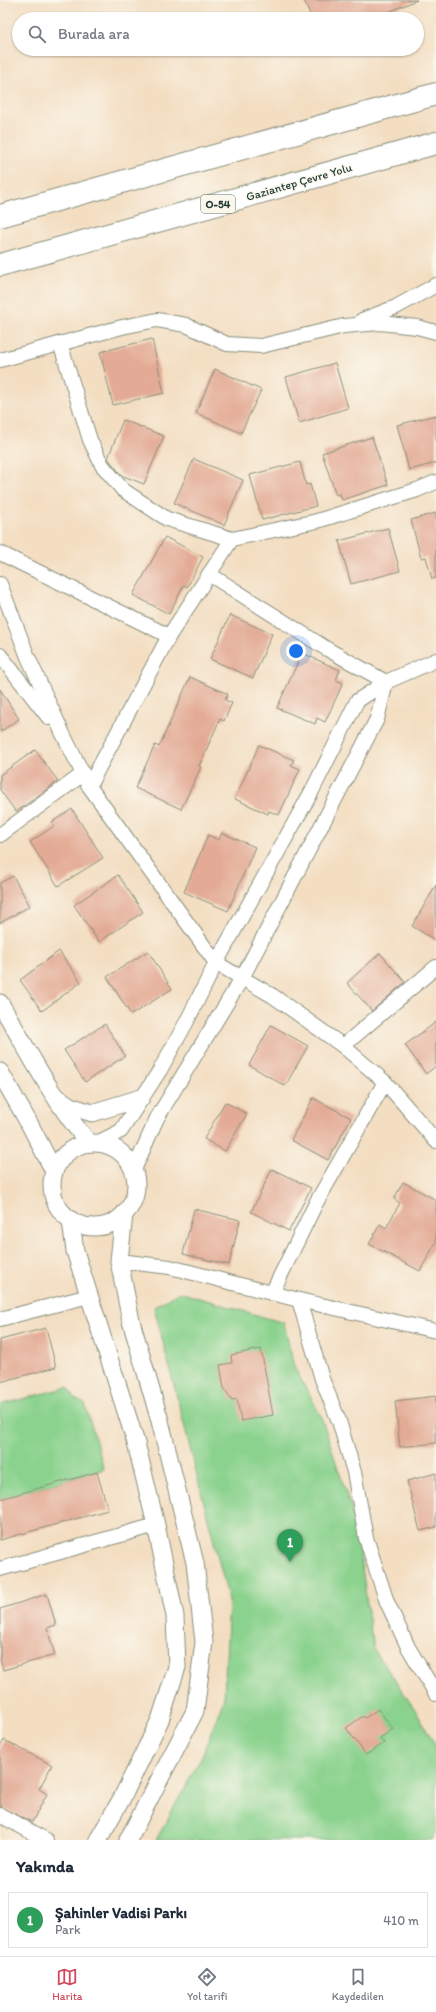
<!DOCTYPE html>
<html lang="tr">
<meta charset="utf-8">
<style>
:root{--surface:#fff;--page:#f2f2f3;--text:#1f2937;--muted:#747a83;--line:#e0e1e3;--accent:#d1495b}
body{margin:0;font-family:Itim,sans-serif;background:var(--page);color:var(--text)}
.you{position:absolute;left:296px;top:651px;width:14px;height:14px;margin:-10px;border:3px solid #fff;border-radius:50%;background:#1a73e8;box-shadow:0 0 0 6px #1a73e833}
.badge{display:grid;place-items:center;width:26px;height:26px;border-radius:50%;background:var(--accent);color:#fff;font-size:13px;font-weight:700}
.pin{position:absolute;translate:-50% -33px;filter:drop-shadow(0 1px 2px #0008)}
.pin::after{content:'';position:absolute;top:21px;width:14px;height:12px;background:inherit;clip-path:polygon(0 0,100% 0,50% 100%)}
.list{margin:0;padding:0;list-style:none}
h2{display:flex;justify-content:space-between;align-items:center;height:52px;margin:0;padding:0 16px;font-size:17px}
h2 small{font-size:13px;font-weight:400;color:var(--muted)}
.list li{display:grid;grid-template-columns:26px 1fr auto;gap:12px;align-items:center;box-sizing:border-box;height:56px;margin:0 8px 8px;padding:0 8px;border:1px solid var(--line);border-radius:0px}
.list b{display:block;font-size:15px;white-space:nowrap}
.list p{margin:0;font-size:13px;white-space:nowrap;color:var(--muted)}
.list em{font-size:13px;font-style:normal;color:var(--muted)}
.icon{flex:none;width:22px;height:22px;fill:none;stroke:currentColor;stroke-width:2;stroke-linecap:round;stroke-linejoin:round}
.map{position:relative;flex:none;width:436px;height:1840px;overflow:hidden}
.search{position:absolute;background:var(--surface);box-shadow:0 1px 3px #0004;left:12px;right:12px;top:12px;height:44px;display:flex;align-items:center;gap:10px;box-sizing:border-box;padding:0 14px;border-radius:22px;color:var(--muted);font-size:15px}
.sheet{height:116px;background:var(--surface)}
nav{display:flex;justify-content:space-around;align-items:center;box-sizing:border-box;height:56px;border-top:1px solid var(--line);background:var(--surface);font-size:11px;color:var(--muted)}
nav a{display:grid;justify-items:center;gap:2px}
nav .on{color:var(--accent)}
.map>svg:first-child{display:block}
.green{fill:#8ad28d;stroke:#548860}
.building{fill:#e3ab95}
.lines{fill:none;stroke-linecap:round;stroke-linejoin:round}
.minor-casing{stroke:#898e7b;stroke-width:16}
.tertiary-casing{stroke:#898e7b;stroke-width:19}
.motorway-casing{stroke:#898e7b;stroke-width:24}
.minor{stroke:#fff;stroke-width:14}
.tertiary{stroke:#fff;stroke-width:17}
.motorway{stroke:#fff;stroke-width:22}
.labels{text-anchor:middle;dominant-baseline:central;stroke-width:3;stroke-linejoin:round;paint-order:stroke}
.shield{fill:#fbf7ec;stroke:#61756b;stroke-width:1}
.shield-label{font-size:11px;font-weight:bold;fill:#1f3d34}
.street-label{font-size:12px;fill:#1f3d34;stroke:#fbf7ec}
</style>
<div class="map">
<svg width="436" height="1840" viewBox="0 0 436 1840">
<rect width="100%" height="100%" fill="#fbf7ec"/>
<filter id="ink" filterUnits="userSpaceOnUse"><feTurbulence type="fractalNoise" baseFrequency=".025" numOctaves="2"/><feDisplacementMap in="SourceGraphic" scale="8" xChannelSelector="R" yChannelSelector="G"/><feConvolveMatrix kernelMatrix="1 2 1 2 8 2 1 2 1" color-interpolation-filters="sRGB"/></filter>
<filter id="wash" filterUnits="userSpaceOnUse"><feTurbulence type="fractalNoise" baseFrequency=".012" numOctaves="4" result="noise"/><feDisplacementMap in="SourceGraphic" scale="16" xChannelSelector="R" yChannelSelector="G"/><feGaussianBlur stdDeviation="0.9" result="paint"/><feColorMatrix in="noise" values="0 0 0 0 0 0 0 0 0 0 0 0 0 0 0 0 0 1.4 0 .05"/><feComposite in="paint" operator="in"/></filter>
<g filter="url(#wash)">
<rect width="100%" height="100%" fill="#f3dec2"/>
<g class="green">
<polygon points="179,1292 284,1323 294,1367 321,1416 356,1523 373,1648 418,1714 436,1746 436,1831 432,1840 156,1840 202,1756 224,1698 229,1601 154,1307"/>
<polygon points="68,1387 75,1399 85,1404 104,1469 0,1500 0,1405"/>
</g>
<g id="blocks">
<g class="building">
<polygon points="304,0 417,0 372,19 312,19"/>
<polygon points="152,339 164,393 113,405 100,352"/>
<polygon points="335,363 348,408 299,423 286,377"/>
<polygon points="215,369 261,390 241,433 196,413"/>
<polygon points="436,415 436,463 409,470 397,425"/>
<polygon points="123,420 164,436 144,484 121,475 108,458"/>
<polygon points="372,437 388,485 342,500 340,494 336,495 322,453"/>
<polygon points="194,459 243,480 224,525 174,503"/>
<polygon points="300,462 306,485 310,484 316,506 262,520 250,475"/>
<polygon points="436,513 436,578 432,579 426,557 421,558 411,520"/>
<polygon points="388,528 400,571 351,584 339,541"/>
<polygon points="165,537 203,557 187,587 184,585 169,614 133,595"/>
<polygon points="230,615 272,634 253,678 210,659"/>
<polygon points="302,653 340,670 336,680 343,683 325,722 317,718 315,724 277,708"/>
<polygon points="190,677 228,694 225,700 232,703 224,721 220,719 199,766 201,767 181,809 135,788 155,745 159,747"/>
<polygon points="0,689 19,719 0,732"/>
<polygon points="259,745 294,760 291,765 300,769 279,815 269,811 268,814 235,799"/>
<polygon points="35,750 58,781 16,812 0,790 0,775"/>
<polygon points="72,809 103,858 58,886 30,842 54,826 52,822"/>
<polygon points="222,833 255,847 228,911 184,892 208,835 219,840"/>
<polygon points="118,875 143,912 99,942 74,905"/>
<polygon points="13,876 30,906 0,923 0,883"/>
<polygon points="436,885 436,941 412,926"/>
<polygon points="59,951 81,982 42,1011 20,980"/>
<polygon points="148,951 172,989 131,1015 107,977"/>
<polygon points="380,953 405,982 372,1011 347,983"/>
<polygon points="436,1022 436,1066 426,1074 405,1045"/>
<polygon points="105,1024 125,1056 85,1082 64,1050"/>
<polygon points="271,1025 308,1046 285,1086 249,1065"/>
<polygon points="313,1098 351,1118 328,1160 291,1140"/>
<polygon points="225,1102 247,1114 225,1151 204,1139"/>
<polygon points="272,1169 311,1188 289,1231 251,1212"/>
<polygon points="403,1182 436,1200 436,1242 420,1271 369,1244 380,1224 386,1228 400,1203 394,1199"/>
<polygon points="194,1209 240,1220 229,1265 183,1254"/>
<polygon points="46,1328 56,1367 0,1382 0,1340"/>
<polygon points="261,1349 273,1415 241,1421 237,1399 232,1400 224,1388 220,1365 232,1363 231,1355"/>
<polygon points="436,1396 436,1443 400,1447 395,1401"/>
<polygon points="97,1472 108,1510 0,1540 0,1499"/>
<polygon points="436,1473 436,1527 420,1531 407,1481"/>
<polygon points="47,1594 56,1625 47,1628 55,1655 3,1670 0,1659 0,1609"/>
<polygon points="378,1709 393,1729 380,1738 384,1743 366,1755 346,1728 363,1716 365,1718"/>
<polygon points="4,1740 52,1765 39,1789 47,1794 32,1822 0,1807 0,1747"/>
</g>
</g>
</g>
<g filter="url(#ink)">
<use href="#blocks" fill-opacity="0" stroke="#898e7b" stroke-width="1"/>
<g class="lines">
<defs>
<g id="minor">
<polyline points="362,320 396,307 436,285"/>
<polyline points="60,343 90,440 102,465 123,490 167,519 232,539 317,521 417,490 436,482"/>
<polyline points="0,360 122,327 157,320 186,325 227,344 261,346 344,326 380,323 417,327 436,332"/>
<polyline points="0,553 169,636"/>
<polyline points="209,574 327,649 386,682"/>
<polyline points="0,584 28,657 63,734 89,786 216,963 273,996 343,1046 385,1082 436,1141"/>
<polyline points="0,655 49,718"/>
<polyline points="89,786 169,636 232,539"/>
<polyline points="0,835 83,774"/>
<polyline points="343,1046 436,967"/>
<polyline points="99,1142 121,1131 160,1070 186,1023 216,963 312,791 357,701 386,682 436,660"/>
<polyline points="134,1170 157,1118 242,978 377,719 386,682"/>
<polyline points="119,1261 170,1267 299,1300 436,1331"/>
<polyline points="272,1293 316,1203 385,1082"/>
<polyline points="299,1300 322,1379 339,1421 354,1472 366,1538 387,1602 408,1647 436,1694"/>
<polyline points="0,1319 89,1296"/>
<polyline points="0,1569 156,1525"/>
<polyline points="0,1815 46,1840"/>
</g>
<g id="tertiary">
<path d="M 0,1003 C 28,1050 53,1101 89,1143"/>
<polyline points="0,1072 30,1125 54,1171"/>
<polyline points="57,1097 70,1106 92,1113 141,1098"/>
<circle cx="94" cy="1185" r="42"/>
<polyline points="124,1214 119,1261 131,1321 160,1421 195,1563 204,1642 195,1711 128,1840"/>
<polyline points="71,1221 75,1251 136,1443 156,1525 175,1616 177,1667 160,1720 122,1798 98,1840"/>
</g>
<g id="motorway">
<polyline points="0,216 436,94"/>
<polyline points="0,265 436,143"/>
</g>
</defs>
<use href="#minor" class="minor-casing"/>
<use href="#tertiary" class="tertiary-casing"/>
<use href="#motorway" class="motorway-casing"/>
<use href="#minor" class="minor"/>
<use href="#tertiary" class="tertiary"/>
<use href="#motorway" class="motorway"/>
</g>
</g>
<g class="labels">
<rect class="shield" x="201" y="195" width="34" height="18" rx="3"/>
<g class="shield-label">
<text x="218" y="204">O-54</text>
</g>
<g class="street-label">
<text transform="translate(299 182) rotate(-16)">Gaziantep Çevre Yolu</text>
</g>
</g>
</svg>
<div class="you"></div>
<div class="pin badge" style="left:290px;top:1562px;background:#2e9e5b">1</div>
<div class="search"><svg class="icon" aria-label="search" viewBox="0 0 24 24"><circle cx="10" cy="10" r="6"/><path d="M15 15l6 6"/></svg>Burada ara</div>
</div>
<section class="sheet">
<h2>Yakında<small></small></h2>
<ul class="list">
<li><span class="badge" style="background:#2e9e5b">1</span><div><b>Şahinler Vadisi Parkı</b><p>Park</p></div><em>410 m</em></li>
</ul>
</section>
<nav>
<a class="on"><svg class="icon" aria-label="map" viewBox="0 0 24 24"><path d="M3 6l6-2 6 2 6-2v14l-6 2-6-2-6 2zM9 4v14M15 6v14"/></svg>Harita</a>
<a><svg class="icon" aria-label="directions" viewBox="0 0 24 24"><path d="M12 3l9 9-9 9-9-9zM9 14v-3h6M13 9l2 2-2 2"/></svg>Yol tarifi</a>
<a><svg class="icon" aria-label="saved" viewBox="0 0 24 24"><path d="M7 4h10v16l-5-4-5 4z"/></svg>Kaydedilen</a>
</nav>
